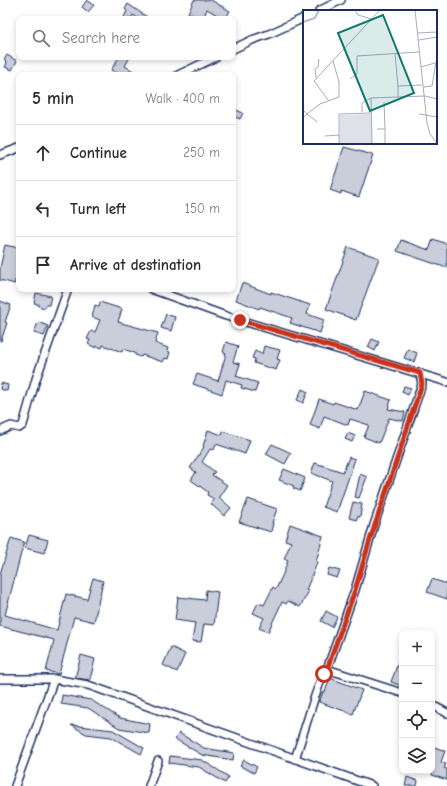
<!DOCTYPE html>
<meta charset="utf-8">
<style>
:root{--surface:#fff;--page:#f7f7f7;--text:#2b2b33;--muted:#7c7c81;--line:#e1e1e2}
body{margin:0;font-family:"Comic Neue",sans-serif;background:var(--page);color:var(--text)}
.controls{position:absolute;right:12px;bottom:12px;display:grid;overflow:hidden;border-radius:8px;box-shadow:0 2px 6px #0003}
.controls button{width:36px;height:36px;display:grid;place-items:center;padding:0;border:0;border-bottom:1px solid var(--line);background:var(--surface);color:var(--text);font:20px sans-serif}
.stop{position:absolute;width:12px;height:12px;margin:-9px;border:3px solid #c8321e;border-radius:50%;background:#fff}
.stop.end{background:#c8321e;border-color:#fff;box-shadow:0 1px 4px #0008}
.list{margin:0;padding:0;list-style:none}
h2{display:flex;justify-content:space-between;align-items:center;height:52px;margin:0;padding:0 16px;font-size:17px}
h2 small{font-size:13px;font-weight:400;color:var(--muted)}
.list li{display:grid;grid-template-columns:26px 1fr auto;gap:12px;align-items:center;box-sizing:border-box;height:56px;padding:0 16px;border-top:1px solid var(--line)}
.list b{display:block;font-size:15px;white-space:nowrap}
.list em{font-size:13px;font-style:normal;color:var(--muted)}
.icon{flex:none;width:22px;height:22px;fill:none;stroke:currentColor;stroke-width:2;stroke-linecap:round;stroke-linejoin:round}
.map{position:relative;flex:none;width:447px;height:786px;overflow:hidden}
.search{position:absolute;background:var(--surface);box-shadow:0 2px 6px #0003;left:16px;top:16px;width:220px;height:44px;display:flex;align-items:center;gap:10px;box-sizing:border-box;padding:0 14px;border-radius:8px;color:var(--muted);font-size:15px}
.panel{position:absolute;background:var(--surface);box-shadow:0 2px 6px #0003;left:16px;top:72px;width:220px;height:220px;border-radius:8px}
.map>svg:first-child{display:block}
.building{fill:#caceda;stroke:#1b2f5e}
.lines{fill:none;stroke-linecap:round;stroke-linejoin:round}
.street-casing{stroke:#1b2f5e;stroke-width:10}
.street{stroke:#fff;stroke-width:7}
.route{stroke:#c8321e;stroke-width:5}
.inset-river{fill:none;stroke:#b5bbca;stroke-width:2}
.inset-road{fill:none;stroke:#a4acbf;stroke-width:1}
.view{fill:#0f766e;fill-opacity:0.15;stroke:#0f766e;stroke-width:2}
.inset-edge{fill:none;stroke:#1b2f5e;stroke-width:2}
</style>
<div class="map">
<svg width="447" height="786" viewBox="0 0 447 786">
<rect width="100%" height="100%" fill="#fff"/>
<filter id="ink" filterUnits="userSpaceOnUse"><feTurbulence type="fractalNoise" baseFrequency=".025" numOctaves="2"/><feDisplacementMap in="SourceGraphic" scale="8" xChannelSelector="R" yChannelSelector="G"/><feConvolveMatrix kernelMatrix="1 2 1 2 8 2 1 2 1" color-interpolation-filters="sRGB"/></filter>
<g filter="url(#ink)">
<g class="building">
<polygon points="87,0 94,5 88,12 82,7"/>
<polygon points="194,0 211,0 230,11 225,19 224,19 207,9 203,19 188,13"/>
<polygon points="128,4 150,19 139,19 133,15 131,19 123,19 127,11 125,9"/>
<polygon points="7,55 17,61 12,70 5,67 7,63 4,60"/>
<polygon points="119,57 130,57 125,66 140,75 122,75 111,70"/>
<polygon points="234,109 243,113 240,119 233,116"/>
<polygon points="344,147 373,155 359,197 341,191 341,194 330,190"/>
<polygon points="433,239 447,244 447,268 397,251 401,240 429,250"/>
<polygon points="5,245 19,248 19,281 15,280 15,284 0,280 0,268"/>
<polygon points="348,247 379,258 356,320 326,309"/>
<polygon points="242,283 271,294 271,292 310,305 307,314 324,320 320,333 290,323 292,318 260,307 259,309 236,300"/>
<polygon points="36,293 51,296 49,305 46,305 45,308 38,306 38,304 34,303"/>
<polygon points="0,301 11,305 5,322 7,323 1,341 0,341"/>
<polygon points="100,302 122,309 118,322 158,333 155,343 168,348 167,351 170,352 168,359 165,358 163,362 142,355 141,357 135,355 135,353 123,349 122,352 103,345 102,348 97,346 96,348 88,344 90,340 87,339 91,331 95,332 100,320 92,317 95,305 99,307"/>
<polygon points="166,314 175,317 171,331 161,328"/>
<polygon points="38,322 48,326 44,336 34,333"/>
<polygon points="372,339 379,342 375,351 368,347"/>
<polygon points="226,342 238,346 233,362 240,364 236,376 258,383 255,392 241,388 242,385 226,380 222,394 193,384 197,374 218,381 226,354 223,352"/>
<polygon points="264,346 280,350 277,359 280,360 276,370 254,363 255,359 252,358 255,351 262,354"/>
<polygon points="408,349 417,353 414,362 404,358"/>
<polygon points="1,383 8,385 7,391 0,389"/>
<polygon points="404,386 411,388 408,395 402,392"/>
<polygon points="302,389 308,392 303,403 297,400"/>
<polygon points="365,391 391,400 388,409 405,412 403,421 389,418 379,443 364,437 369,425 350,419 348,425 324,416 320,429 310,425 319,399 333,404 334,402 358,410"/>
<polygon points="208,430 222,435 223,431 250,440 245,454 216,444 214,450 210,449 202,462 215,472 212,475 227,485 219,497 231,508 224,516 210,503 214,499 207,495 208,492 191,480 196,472 190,468 204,447 203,446"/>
<polygon points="348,433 355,436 352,442 345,439"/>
<polygon points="272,444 291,453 285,464 266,454"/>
<polygon points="349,457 355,459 337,512 323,507 332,481 311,473 315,463 343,472"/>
<polygon points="284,469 305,478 300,491 293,488 294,486 279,480"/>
<polygon points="360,474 367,477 359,498 355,497"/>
<polygon points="248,499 277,509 272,523 273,523 271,532 239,522"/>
<polygon points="353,502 362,504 360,517 357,517 357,520 349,518"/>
<polygon points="290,524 323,536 316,562 317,563 306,590 309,591 300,607 288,601 286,604 282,602 268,632 259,628 264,618 253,613 258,603 264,605 273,587 276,589 283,574 288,560 284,559 291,542 285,540"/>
<polygon points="29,535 48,540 44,553 25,548"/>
<polygon points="11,538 24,542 5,615 57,630 66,594 87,599 93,578 103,581 94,622 74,617 59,674 46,671 54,640 0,626 0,574"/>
<polygon points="329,568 340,571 337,578 327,575"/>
<polygon points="432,579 447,584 447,599 427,592"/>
<polygon points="206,590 218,592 214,625 204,624 201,642 192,641 195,623 175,620 178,597 205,600"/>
<polygon points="326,611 337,617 332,627 321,621"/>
<polygon points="171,647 185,654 177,672 163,665"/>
<polygon points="81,655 95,659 90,680 75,678"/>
<polygon points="401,655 402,655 402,686 391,682"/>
<polygon points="330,678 362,690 353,714 319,702 323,692 325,692"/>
<polygon points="62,695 91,700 120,718 150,724 149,733 119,728 88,708 61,704"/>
<polygon points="71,725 113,730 144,748 141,754 111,737 86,734"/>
<polygon points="179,733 204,748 234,753 233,760 202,755 175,739"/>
<polygon points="432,746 445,751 441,762 446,764 444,768 447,769 447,780 432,775"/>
<polygon points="170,756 202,760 229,777 225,783 199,767 169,763"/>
<polygon points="244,760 257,767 254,773 240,766"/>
<polygon points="407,777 418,781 417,786 405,786"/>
</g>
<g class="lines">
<defs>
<g id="street">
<polyline points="319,11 341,0"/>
<polyline points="233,49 252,40 269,34 304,18"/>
<polyline points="178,75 216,57"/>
<polyline points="0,155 19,148"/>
<polyline points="151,289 226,316 447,382"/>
<polyline points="0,431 11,426 19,428 23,425 36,379 68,289"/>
<polyline points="326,672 355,590 374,525 422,384 420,373"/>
<polyline points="0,679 54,679"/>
<polyline points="432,705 447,713"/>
<polyline points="295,759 315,696 322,677 326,672 333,671 402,693"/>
<polyline points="15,786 54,679 88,685 372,786"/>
<polyline points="149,786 158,761"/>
</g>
</defs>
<use href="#street" class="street-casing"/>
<use href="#street" class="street"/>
</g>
</g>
<g class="lines" filter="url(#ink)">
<polyline class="route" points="240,320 420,373 422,384 370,540 355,590 326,672 324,674"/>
</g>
<g transform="translate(303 10)">
<rect width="134" height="134" fill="#fff"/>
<path d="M 68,104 L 69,134 L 36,134 L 37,105 Z" fill="#dee1e7"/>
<path class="inset-river" d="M 0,12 L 12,8 L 16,0"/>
<path class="inset-road" d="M 52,0 L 55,5 L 69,9M 112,0 L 124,113 L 127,124 L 134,133M 115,23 L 134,22M 116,30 L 134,27M 92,43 L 95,77M 118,57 L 132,53M 13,68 L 12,59 L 15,57 L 16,49M 47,69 L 54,64 L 54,46 L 116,42M 121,77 L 129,76 L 134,46M 95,87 L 95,76 L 119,75M 26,91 L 11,71 L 77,0M 81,92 L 82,119M 0,100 L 4,104 L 17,94 L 36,87 L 36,72 L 30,51M 59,102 L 59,93 L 68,88M 116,104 L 134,107M 0,108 L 4,104 L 14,112M 74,119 L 82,119 L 82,134M 22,126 L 36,125M 36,134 L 36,104 L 68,103M 69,134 L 68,88 L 122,86 L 134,89"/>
<path class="view" d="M 80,5 L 111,83 L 67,101 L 35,23 Z"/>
<rect width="134" height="134" class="inset-edge"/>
</g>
</svg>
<div class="controls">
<button>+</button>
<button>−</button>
<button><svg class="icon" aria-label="locate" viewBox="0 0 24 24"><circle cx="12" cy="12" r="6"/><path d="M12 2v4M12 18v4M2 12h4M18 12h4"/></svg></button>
<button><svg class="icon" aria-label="layers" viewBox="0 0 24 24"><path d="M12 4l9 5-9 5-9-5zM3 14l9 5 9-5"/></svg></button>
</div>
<div class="stop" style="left:324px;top:674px"></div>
<div class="stop end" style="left:240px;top:320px"></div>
<div class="search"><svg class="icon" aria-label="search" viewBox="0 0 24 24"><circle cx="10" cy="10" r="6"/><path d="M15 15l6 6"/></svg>Search here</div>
<section class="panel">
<h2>5 min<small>Walk · 400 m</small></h2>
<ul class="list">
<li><svg class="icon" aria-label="ahead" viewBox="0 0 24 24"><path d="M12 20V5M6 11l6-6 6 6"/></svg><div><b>Continue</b></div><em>250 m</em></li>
<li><svg class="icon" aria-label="left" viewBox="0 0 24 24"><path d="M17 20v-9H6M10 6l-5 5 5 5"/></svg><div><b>Turn left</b></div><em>150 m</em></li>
<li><svg class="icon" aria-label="arrive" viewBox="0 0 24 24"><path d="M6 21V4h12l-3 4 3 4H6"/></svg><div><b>Arrive at destination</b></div></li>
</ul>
</section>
</div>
